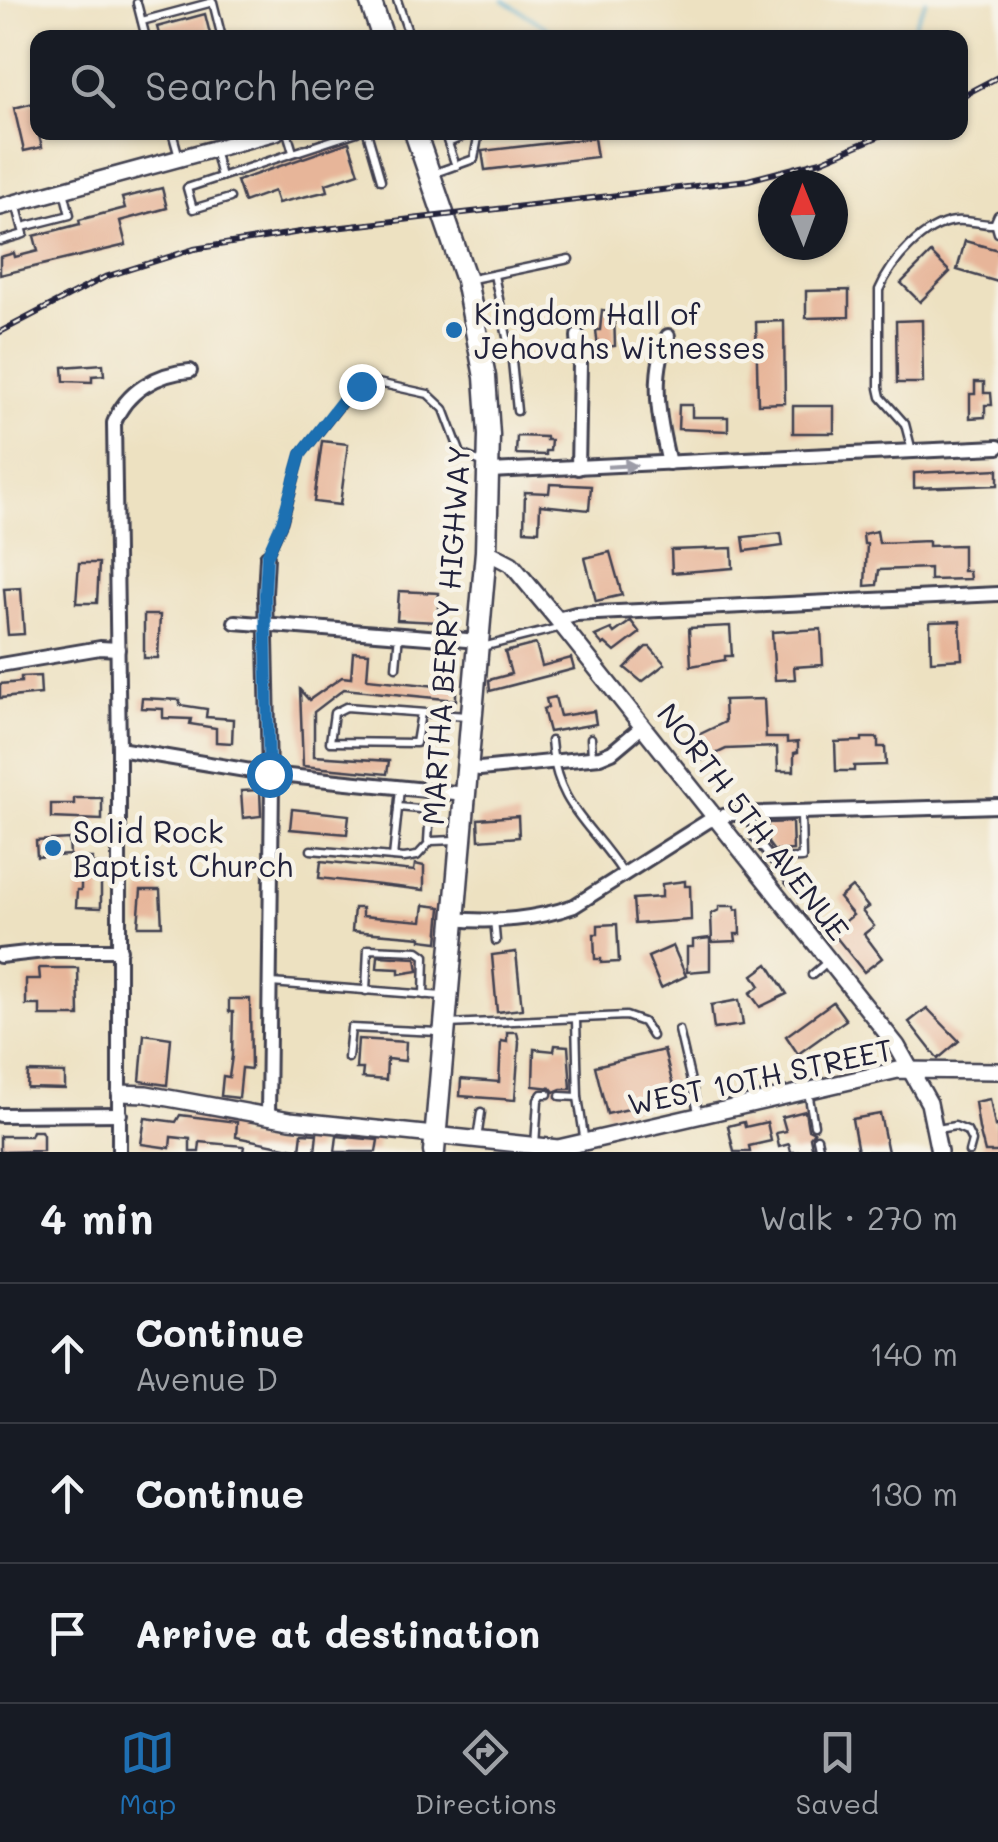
<!DOCTYPE html>
<meta charset="utf-8">
<style>
:root{--surface:#171b24;--page:#20242c;--text:#f1f3f6;--muted:#9ea1a6;--line:#363941;--accent:#1f6fb2}
body{margin:0;font-family:Mali,sans-serif;background:var(--page);color:var(--text)}
.compass{position:absolute;left:758px;top:170px;width:90px;height:90px;border-radius:50%;background:var(--surface);box-shadow:0 2px 8px #0004;rotate:359deg}
.stop{position:absolute;width:30px;height:30px;margin:-22px;border:8px solid #1f6fb2;border-radius:50%;background:#fff}
.stop.end{background:#1f6fb2;border-color:#fff;box-shadow:0 2px 10px #0008}
.list{margin:0;padding:0;list-style:none}
h2{display:flex;justify-content:space-between;align-items:center;height:130px;margin:0;padding:0 40px;font-size:42px}
h2 small{font-size:32px;font-weight:400;color:var(--muted)}
.list li{display:grid;grid-template-columns:65px 1fr auto;gap:30px;align-items:center;box-sizing:border-box;height:140px;padding:0 40px;border-top:2px solid var(--line)}
.list b{display:block;font-size:38px;white-space:nowrap}
.list p{margin:0;font-size:32px;white-space:nowrap;color:var(--muted)}
.list em{font-size:32px;font-style:normal;color:var(--muted)}
.icon{flex:none;width:55px;height:55px;fill:none;stroke:currentColor;stroke-width:2;stroke-linecap:round;stroke-linejoin:round}
.map{position:relative;flex:none;width:998px;height:1152px;overflow:hidden}
.search{position:absolute;background:var(--surface);box-shadow:0 2px 8px #0004;left:30px;right:30px;top:30px;height:110px;display:flex;align-items:center;gap:25px;box-sizing:border-box;padding:0 35px;border-radius:20px;color:var(--muted);font-size:38px}
.sheet{height:550px;background:var(--surface)}
nav{display:flex;justify-content:space-around;align-items:center;box-sizing:border-box;height:140px;border-top:2px solid var(--line);background:var(--surface);font-size:28px;color:var(--muted)}
nav a{display:grid;justify-items:center;gap:5px}
nav .on{color:var(--accent)}
.map>svg:first-child{display:block}
.lines{fill:none;stroke-linecap:round;stroke-linejoin:round}
.stream{stroke:#56afd4;stroke-width:2.5}
.building{fill:#e7b599}
.service-casing{stroke:#403f4f;stroke-width:11}
.minor-casing{stroke:#403f4f;stroke-width:18}
.tertiary-casing{stroke:#403f4f;stroke-width:20}
.primary-casing{stroke:#403f4f;stroke-width:25}
.service{stroke:#fff;stroke-width:6}
.minor{stroke:#fff;stroke-width:12}
.tertiary{stroke:#fff;stroke-width:15}
.primary{stroke:#fff;stroke-width:20}
.rail-casing{stroke:#22223b;stroke-width:6}
.rail{stroke:#f7f3e8;stroke-width:2.5;stroke-dasharray:8;stroke-linecap:butt}
.oneway{fill:#9c9ca7}
.route{stroke:#1f6fb2;stroke-width:12}
.poi-dot{fill:#1f6fb2;stroke:#f7f3e8;stroke-width:4}
.labels{text-anchor:middle;dominant-baseline:central;stroke-width:9;stroke-linejoin:round;paint-order:stroke}
.poi-label{font-size:30px;fill:#22223b;stroke:#f7f3e8;text-anchor:start}
.street-label{font-size:30px;fill:#22223b;stroke:#f7f3e8}
</style>
<div class="map">
<svg width="998" height="1152" viewBox="0 0 998 1152">
<rect width="100%" height="100%" fill="#f7f3e8"/>
<filter id="ink" filterUnits="userSpaceOnUse"><feTurbulence type="fractalNoise" baseFrequency=".01" numOctaves="2"/><feDisplacementMap in="SourceGraphic" scale="20" xChannelSelector="R" yChannelSelector="G"/><feConvolveMatrix kernelMatrix="1 2 1 2 8 2 1 2 1" color-interpolation-filters="sRGB"/></filter>
<filter id="wash" filterUnits="userSpaceOnUse"><feTurbulence type="fractalNoise" baseFrequency=".0048" numOctaves="4" result="noise"/><feDisplacementMap in="SourceGraphic" scale="40" xChannelSelector="R" yChannelSelector="G"/><feGaussianBlur stdDeviation="2.25" result="paint"/><feColorMatrix in="noise" values="0 0 0 0 0 0 0 0 0 0 0 0 0 0 0 0 0 1.4 0 .05"/><feComposite in="paint" operator="in"/></filter>
<g filter="url(#wash)">
<rect width="100%" height="100%" fill="#ede1c1"/>
<g class="lines">
<g class="stream">
<polyline points="503,0 563,38"/>
<polyline points="916,38 915,23 926,0"/>
</g>
</g>
<g id="blocks">
<g class="building">
<polygon points="205,14 211,38 160,38 157,27"/>
<polygon points="38,102 35,120 42,147 24,151 14,108"/>
<polygon points="594,138 597,157 485,170 482,151"/>
<polygon points="349,142 359,173 326,184 328,191 278,203 274,191 244,202 237,181"/>
<polygon points="162,188 167,208 120,221 126,245 0,275 0,257 14,253 15,257 38,251 34,236 80,224 79,220 125,208 122,198"/>
<polygon points="965,241 998,250 998,282 957,270"/>
<polygon points="931,253 950,272 920,302 901,283"/>
<polygon points="849,290 849,317 806,318 806,291"/>
<polygon points="602,310 614,312 615,346 598,348 596,330 600,330"/>
<polygon points="922,320 923,383 897,383 896,321"/>
<polygon points="784,321 785,403 758,404 756,322"/>
<polygon points="103,364 104,375 92,376 92,382 64,381 63,367"/>
<polygon points="975,382 984,382 984,393 991,393 992,405 985,405 985,417 970,418 970,394 975,394"/>
<polygon points="679,405 692,405 692,417 728,417 728,431 678,429"/>
<rect x="793" y="406" width="41" height="27"/>
<polygon points="517,436 546,437 546,440 551,440 550,451 546,451 546,455 516,454"/>
<polygon points="322,441 348,444 340,505 314,502"/>
<polygon points="998,469 998,485 914,488 914,473"/>
<polygon points="550,484 591,486 589,510 540,505 539,531 524,530 525,492 549,493"/>
<polygon points="877,531 879,543 929,541 929,546 963,545 963,571 969,571 970,579 930,580 930,568 879,570 877,585 865,586 867,544 864,544 863,534"/>
<polygon points="781,533 783,546 745,551 743,537"/>
<polygon points="732,548 733,568 672,573 671,550"/>
<polygon points="610,552 622,595 596,601 585,558"/>
<polygon points="79,563 99,563 97,603 76,603"/>
<polygon points="21,588 24,634 8,635 4,589"/>
<polygon points="399,591 439,593 437,622 397,620"/>
<polygon points="144,615 160,615 158,658 144,658"/>
<polygon points="631,621 640,633 615,652 605,643 603,645 595,636 611,629 614,633"/>
<polygon points="960,621 962,659 931,661 930,622"/>
<polygon points="730,626 732,656 725,656 725,660 691,666 689,628"/>
<polygon points="821,629 823,665 794,667 795,679 775,680 772,632"/>
<polygon points="536,644 542,666 571,658 574,669 490,691 489,680 511,674 505,652"/>
<polygon points="646,647 650,647 665,664 642,682 625,668"/>
<polygon points="353,652 369,653 367,679 456,688 456,700 344,689 314,712 314,756 389,761 387,774 303,766 300,690 309,700 342,677 351,678"/>
<polygon points="40,676 41,694 0,698 0,684 21,682 21,677"/>
<polygon points="555,697 560,716 594,711 596,724 549,732 543,709 548,707 546,699"/>
<polygon points="142,698 180,700 180,705 207,709 206,717 233,719 232,743 216,742 216,728 190,724 191,719 163,718 163,709 141,708"/>
<polygon points="764,699 766,738 787,738 787,743 798,742 798,752 794,753 794,771 778,771 777,747 726,749 703,760 692,738 725,722 724,700"/>
<polygon points="862,738 878,738 878,747 885,747 886,765 854,766 854,771 836,771 835,742 862,741"/>
<polygon points="260,790 261,816 243,818 241,791"/>
<polygon points="74,798 102,798 102,820 51,818 51,804 74,804"/>
<polygon points="292,809 349,815 347,834 290,829"/>
<polygon points="518,816 519,837 479,840 478,819"/>
<polygon points="792,822 793,850 774,851 768,843 767,823"/>
<polygon points="69,839 70,855 37,857 36,841"/>
<polygon points="81,858 92,858 92,864 101,864 101,908 76,907 77,890 81,890"/>
<polygon points="321,861 414,871 415,864 424,866 424,890 319,878"/>
<polygon points="685,881 685,886 690,886 691,920 635,924 633,899 662,897 662,884"/>
<polygon points="852,887 868,907 862,911 874,926 864,934 882,958 864,972 832,932 853,915 839,898"/>
<polygon points="141,890 160,890 162,926 138,926"/>
<polygon points="424,905 441,907 438,942 421,940 421,937 352,931 354,908 362,908 362,916 422,921"/>
<polygon points="719,906 735,906 735,910 739,909 740,934 735,934 736,941 712,942 711,914 719,910"/>
<polygon points="617,924 619,962 601,963 601,959 595,959 594,934 598,934 598,925"/>
<polygon points="710,938 710,970 687,972 687,947 693,947 693,940"/>
<polygon points="673,946 686,976 661,988 648,957"/>
<polygon points="516,952 522,1009 497,1012 492,955"/>
<polygon points="378,956 416,958 418,971 399,974 399,969 377,968"/>
<polygon points="768,964 787,994 760,1007 750,993 760,986 753,975"/>
<polygon points="39,968 78,968 79,1016 40,1016 40,1005 26,1005 26,979 40,979"/>
<polygon points="229,999 250,999 251,1069 242,1068 239,1098 221,1096 223,1076 229,1077 232,1056 233,1012 229,1012"/>
<polygon points="739,1000 743,1025 714,1029 711,1005"/>
<polygon points="833,1002 846,1020 798,1054 786,1036"/>
<polygon points="927,1008 959,1041 938,1059 909,1022"/>
<polygon points="507,1032 517,1032 519,1042 515,1100 460,1096 461,1079 499,1082 501,1041 507,1042"/>
<polygon points="144,1034 171,1038 167,1085 140,1081"/>
<polygon points="358,1039 406,1042 405,1061 387,1059 386,1080 362,1078 363,1069 356,1069"/>
<polygon points="555,1045 568,1046 571,1089 561,1089 554,1092 551,1088 533,1086 534,1049 554,1051"/>
<polygon points="664,1050 676,1098 607,1114 595,1066"/>
<polygon points="28,1072 65,1073 65,1089 27,1088"/>
<polygon points="990,1099 995,1126 998,1125 998,1152 985,1152 979,1129 975,1102"/>
<polygon points="805,1111 808,1129 814,1132 810,1137 813,1152 791,1152 789,1144 779,1147 776,1133 786,1131 782,1117"/>
<polygon points="880,1114 888,1152 858,1152 852,1119"/>
<polygon points="180,1115 237,1122 236,1137 300,1150 302,1133 317,1134 315,1152 243,1152 244,1146 200,1142 199,1152 190,1152 190,1139 171,1137 170,1148 141,1144 145,1118 176,1122"/>
<polygon points="744,1122 745,1127 767,1122 771,1141 749,1146 750,1152 734,1152 728,1126"/>
<polygon points="32,1131 41,1131 43,1135 43,1151 0,1152 0,1136 30,1136"/>
<polygon points="337,1136 378,1140 376,1152 335,1152"/>
</g>
</g>
</g>
<g filter="url(#ink)">
<use href="#blocks" fill-opacity="0" stroke="#403f4f" stroke-width="2.5"/>
<g class="lines">
<defs>
<g id="service">
<polyline points="397,0 410,38"/>
<polyline points="137,3 146,38"/>
<polyline points="142,21 213,2 222,38"/>
<polyline points="172,132 179,157"/>
<polyline points="287,132 293,152"/>
<polyline points="367,132 381,180"/>
<polyline points="444,132 456,166"/>
<polyline points="448,143 473,132"/>
<polyline points="214,149 221,177"/>
<polyline points="435,173 474,159 479,132"/>
<polyline points="230,198 193,209 187,188 357,132"/>
<polyline points="998,215 995,222 998,233"/>
<polyline points="23,227 70,215 64,191"/>
<polyline points="0,241 24,234 16,203"/>
<polyline points="494,275 512,361 517,411"/>
<polyline points="472,279 569,259"/>
<path d="M 912,451 L 905,424 L 881,397 L 879,388 L 879,290 C 891,262 923,225 955,221 C 968,219 981,225 995,224"/>
<polyline points="267,557 283,522 301,454 352,390 378,383 428,394 444,409 461,454 484,463"/>
<polyline points="482,647 562,627"/>
<polyline points="396,667 399,634"/>
<polyline points="421,713 416,743 330,742 334,713 346,707 466,716"/>
<polyline points="591,738 592,757"/>
<path d="M 551,741 C 557,808 590,822 623,873"/>
<polyline points="398,807 430,810 428,841"/>
<polyline points="752,813 753,836 790,882"/>
<polyline points="311,850 404,858 417,856 431,841 455,840"/>
<polyline points="393,857 400,789"/>
<polyline points="773,859 802,858 801,814"/>
<polyline points="494,919 496,941"/>
<polyline points="812,975 826,963"/>
<polyline points="271,983 443,996"/>
<polyline points="366,991 368,949 418,951 425,956 424,995"/>
<polyline points="576,1020 578,1097 585,1143"/>
<polyline points="448,1024 626,1016 643,1022 652,1036"/>
<polyline points="679,1030 699,1116"/>
<polyline points="348,1058 351,1028 439,1032"/>
<polyline points="808,1092 814,1125"/>
<polyline points="560,1096 578,1097"/>
<polyline points="937,1129 955,1126 967,1131 972,1141 969,1152"/>
<polyline points="817,1138 820,1152"/>
<polyline points="477,1139 481,1112"/>
<polyline points="535,1145 538,1100 542,1094 548,1094"/>
</g>
<g id="minor">
<polyline points="578,336 580,364 578,468"/>
<path d="M 668,336 C 650,376 659,422 669,463"/>
<polyline points="490,471 998,447"/>
<polyline points="267,557 265,594 269,774 272,782 268,1115"/>
<polyline points="557,619 576,614 998,594"/>
<polyline points="235,622 479,641"/>
<polyline points="0,665 100,648 118,649"/>
<polyline points="119,749 269,774 465,794"/>
<polyline points="468,767 480,769 600,757 612,752 643,726"/>
<path d="M 454,919 C 493,923 538,919 574,906 L 708,821 L 730,814 L 998,806"/>
<polyline points="0,956 53,950 120,950"/>
<polyline points="0,1115 120,1114"/>
<path d="M 119,1152 L 119,749 L 114,423 C 126,391 158,373 190,371"/>
</g>
<g id="tertiary">
<polyline points="0,207 276,132"/>
<polyline points="486,551 511,564 557,619 897,1046 929,1103 939,1152"/>
<polyline points="120,1093 146,1094 290,1120 558,1148 898,1070 998,1071"/>
</g>
<g id="primary">
<polyline points="370,0 383,38"/>
<polyline points="415,132 466,280 485,377 489,435 486,551 434,1152"/>
</g>
</defs>
<use href="#service" class="service-casing"/>
<use href="#minor" class="minor-casing"/>
<use href="#tertiary" class="tertiary-casing"/>
<use href="#primary" class="primary-casing"/>
<use href="#service" class="service"/>
<use href="#minor" class="minor"/>
<use href="#tertiary" class="tertiary"/>
<use href="#primary" class="primary"/>
<defs>
<g id="rail">
<polyline points="960,97 998,77"/>
<polyline points="0,332 105,277 194,249 300,232 748,180 821,161 889,132"/>
</g>
</defs>
<use href="#rail" class="rail-casing"/>
<use href="#rail" class="rail"/>
</g>
<defs><path id="oneway-solid" d="M-6-.8H1V-3.2L6.5 0L1 3.2V.8H-6Z" transform="scale(2.5)"/></defs>
<use class="oneway" href="#oneway-solid" transform="translate(622 466) rotate(-3)"/>
</g>
<g class="lines" filter="url(#ink)">
<polyline class="route" points="269,774 265,594 267,556 282,522 301,454 346,396 361,386"/>
</g>
<g class="poi-dot">
<circle cx="454" cy="330" r="10"/>
<circle cx="53" cy="848" r="10"/>
</g>
<g class="labels">
<g class="poi-label">
<text x="474" y="313">Kingdom Hall of<tspan x="474" dy="34">Jehovahs Witnesses</tspan></text>
<text x="73" y="831">Solid Rock<tspan x="73" dy="34">Baptist Church</tspan></text>
</g>
<g class="street-label">
<text transform="translate(445 635) rotate(-86)">MARTHA BERRY HIGHWAY</text>
<text transform="translate(754 821) rotate(52)">NORTH 5TH AVENUE</text>
<text transform="translate(760 1076) rotate(-12)">WEST 10TH STREET</text>
</g>
</g>
</svg>
<svg class="compass" viewBox="-18 -18 36 36"><path d="M0-13l5 13h-10z" fill="#e53935"/><path d="M0 13l5-13h-10z" fill="#9ea1a6"/></svg>
<div class="stop" style="left:269px;top:774px"></div>
<div class="stop end" style="left:361px;top:386px"></div>
<div class="search"><svg class="icon" aria-label="search" viewBox="0 0 24 24"><circle cx="10" cy="10" r="6"/><path d="M15 15l6 6"/></svg>Search here</div>
</div>
<section class="sheet">
<h2>4 min<small>Walk · 270 m</small></h2>
<ul class="list">
<li><svg class="icon" aria-label="ahead" viewBox="0 0 24 24"><path d="M12 20V5M6 11l6-6 6 6"/></svg><div><b>Continue</b><p>Avenue D</p></div><em>140 m</em></li>
<li><svg class="icon" aria-label="ahead" viewBox="0 0 24 24"><path d="M12 20V5M6 11l6-6 6 6"/></svg><div><b>Continue</b></div><em>130 m</em></li>
<li><svg class="icon" aria-label="arrive" viewBox="0 0 24 24"><path d="M6 21V4h12l-3 4 3 4H6"/></svg><div><b>Arrive at destination</b></div></li>
</ul>
</section>
<nav>
<a class="on"><svg class="icon" aria-label="map" viewBox="0 0 24 24"><path d="M3 6l6-2 6 2 6-2v14l-6 2-6-2-6 2zM9 4v14M15 6v14"/></svg>Map</a>
<a><svg class="icon" aria-label="directions" viewBox="0 0 24 24"><path d="M12 3l9 9-9 9-9-9zM9 14v-3h6M13 9l2 2-2 2"/></svg>Directions</a>
<a><svg class="icon" aria-label="saved" viewBox="0 0 24 24"><path d="M7 4h10v16l-5-4-5 4z"/></svg>Saved</a>
</nav>
